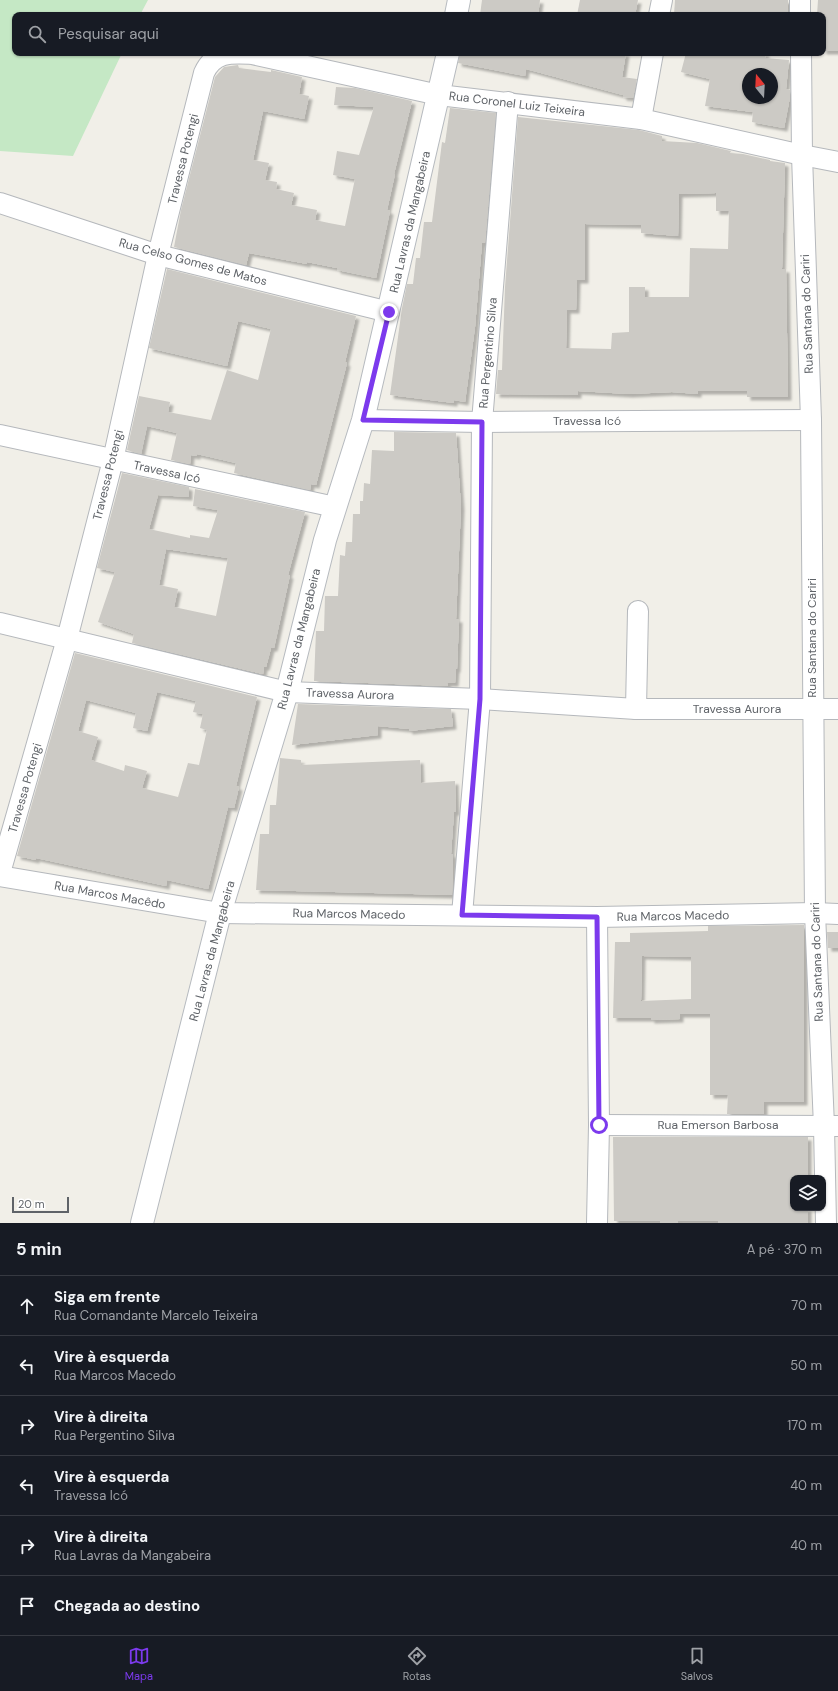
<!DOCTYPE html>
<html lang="pt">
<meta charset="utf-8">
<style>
:root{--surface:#171b24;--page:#20242c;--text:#f1f3f6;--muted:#9ea1a6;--line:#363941;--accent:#7c3aed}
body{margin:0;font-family:"DM Sans",sans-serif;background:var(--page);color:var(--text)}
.controls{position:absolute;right:12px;bottom:12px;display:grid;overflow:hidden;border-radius:8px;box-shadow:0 1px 3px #0004}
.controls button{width:36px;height:36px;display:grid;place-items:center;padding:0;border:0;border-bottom:1px solid var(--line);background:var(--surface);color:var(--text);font:20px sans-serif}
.compass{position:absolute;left:742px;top:68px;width:36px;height:36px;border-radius:50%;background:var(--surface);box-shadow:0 1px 3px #0004;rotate:342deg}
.scale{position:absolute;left:12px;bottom:10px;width:57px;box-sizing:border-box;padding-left:4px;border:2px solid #5f6368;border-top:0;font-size:11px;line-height:14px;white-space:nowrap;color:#5f6368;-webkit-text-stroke:3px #fff;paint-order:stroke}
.stop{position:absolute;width:12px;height:12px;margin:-9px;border:3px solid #7c3aed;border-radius:50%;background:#fff}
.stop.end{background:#7c3aed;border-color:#fff;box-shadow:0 1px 4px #0008}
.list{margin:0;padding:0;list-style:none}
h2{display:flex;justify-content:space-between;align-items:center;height:52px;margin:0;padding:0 16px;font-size:17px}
h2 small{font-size:13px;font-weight:400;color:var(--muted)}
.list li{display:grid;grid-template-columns:26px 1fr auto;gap:12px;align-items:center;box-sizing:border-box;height:60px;padding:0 16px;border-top:1px solid var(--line)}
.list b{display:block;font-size:15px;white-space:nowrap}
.list p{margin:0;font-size:13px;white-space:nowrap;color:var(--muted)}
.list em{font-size:13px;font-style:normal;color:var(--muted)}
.icon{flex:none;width:22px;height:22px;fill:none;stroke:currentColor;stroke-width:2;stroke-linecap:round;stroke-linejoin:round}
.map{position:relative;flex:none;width:838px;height:1223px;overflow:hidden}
.search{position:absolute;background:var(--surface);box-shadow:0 1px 3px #0004;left:12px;right:12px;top:12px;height:44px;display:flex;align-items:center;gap:10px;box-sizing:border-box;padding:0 14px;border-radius:8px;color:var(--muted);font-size:15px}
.sheet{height:412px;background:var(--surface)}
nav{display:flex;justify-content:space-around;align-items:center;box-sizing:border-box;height:56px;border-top:1px solid var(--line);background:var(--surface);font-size:11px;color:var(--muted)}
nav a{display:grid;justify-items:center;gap:2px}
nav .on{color:var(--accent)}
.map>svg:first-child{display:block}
.green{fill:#c5e8c5}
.building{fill:#cccac5;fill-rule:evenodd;filter:url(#shadow)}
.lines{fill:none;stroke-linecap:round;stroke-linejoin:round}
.street-casing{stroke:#b5b8bc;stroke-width:22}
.secondary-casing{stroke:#b6babf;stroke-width:24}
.street{stroke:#fff;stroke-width:20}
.secondary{stroke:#fff;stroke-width:22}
.route{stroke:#7c3aed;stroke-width:5}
.labels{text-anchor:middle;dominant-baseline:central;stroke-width:3;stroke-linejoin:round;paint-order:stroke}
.street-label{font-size:12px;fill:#5f6368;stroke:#fff}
</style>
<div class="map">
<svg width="838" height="1223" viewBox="0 0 838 1223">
<defs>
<filter id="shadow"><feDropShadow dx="3.5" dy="3.5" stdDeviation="1" flood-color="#0004"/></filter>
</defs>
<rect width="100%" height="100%" fill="#f1efe8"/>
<polygon class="green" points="0,0 148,0 140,15 15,15 15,53 122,53 73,156 0,151"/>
<g class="building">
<polygon points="482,0 540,0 538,15 480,15"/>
<polygon points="580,0 638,0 635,15 577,15"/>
<polygon points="675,0 788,0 788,4 787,15 674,15"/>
<polygon points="818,0 838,0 838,51 823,51 823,15 817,15"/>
<polygon points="460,53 626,53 622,77 637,79 633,98 623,97 623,95 526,69 525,76 458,63"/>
<path d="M 686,53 L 766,53 L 765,58 L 789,60 L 786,89 L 790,90 L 790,97 L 784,128 L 752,122 L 753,112 L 705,106 L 710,79 L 681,72 ZM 748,74 L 772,74 L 772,98 L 748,98 Z"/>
<polygon points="238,65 239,68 271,72 271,70 302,77 299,94 309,96 304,119 263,111 253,160 269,163 265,180 277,182 276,189 294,193 291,205 317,210 315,220 329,223 345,226 355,179 333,175 337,151 359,155 374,107 334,105 336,87 355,88 412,101 394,174 395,174 387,210 390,211 376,278 337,270 337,268 307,262 307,264 249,253 246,265 174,247 181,210 215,77 224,67"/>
<polygon points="450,108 496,113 485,243 482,243 475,327 465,402 454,400 454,403 390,395 402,308 407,284 413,284 416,258 420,258 424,222 432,222 442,142 445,143"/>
<path d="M 518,117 L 639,130 L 662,136 L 662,141 L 697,143 L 731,151 L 730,153 L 743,154 L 770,160 L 770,161 L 785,163 L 782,269 L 786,269 L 788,397 L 747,397 L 747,391 L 698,391 L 698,394 L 672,392 L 629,394 L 578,391 L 578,395 L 496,394 L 498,370 L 502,370 L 505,287 ZM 716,193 L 716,211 L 729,211 L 728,249 L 690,248 L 689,297 L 645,297 L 645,287 L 629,287 L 629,332 L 612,333 L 611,349 L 566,348 L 567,310 L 576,310 L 577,280 L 585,280 L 585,224 L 641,225 L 641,233 L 678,236 L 679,194 Z"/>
<polygon points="167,269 356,316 345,362 347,363 316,485 311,484 310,490 234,473 236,463 197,454 197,456 191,455 190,464 171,460 177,433 147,426 141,454 127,450 139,396 170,402 168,412 211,420 227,370 258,380 271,329 238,321 227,366 149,348"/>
<polygon points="394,432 456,433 461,507 456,619 459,619 457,669 456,669 455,683 447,683 448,686 314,681 316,631 324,631 325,596 338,596 340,555 345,556 346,542 352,542 353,514 360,514 360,501 363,501 364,483 370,484 372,450 394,451"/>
<path d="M 122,473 L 189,487 L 189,497 L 158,495 L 149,529 L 190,538 L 190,535 L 209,538 L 218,510 L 193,506 L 195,489 L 305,512 L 288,575 L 290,575 L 274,648 L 271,648 L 266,667 L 264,667 L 263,674 L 132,643 L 134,634 L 98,622 L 115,572 L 97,568 ZM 166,549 L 228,558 L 216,616 L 174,607 L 178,589 L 159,585 Z"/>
<path d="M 75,653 L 257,697 L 236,786 L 239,787 L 234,808 L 228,807 L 208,889 L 167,880 L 166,886 L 36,858 L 36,860 L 17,856 ZM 157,692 L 196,701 L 193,712 L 203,714 L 200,728 L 207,730 L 199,765 L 188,763 L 178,797 L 142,788 L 147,771 L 125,765 L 124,771 L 91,760 L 98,737 L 78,731 L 86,700 L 136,713 L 133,728 L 147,731 Z"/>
<polygon points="298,704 451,709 453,726 409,731 409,729 378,726 378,735 292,745"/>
<polygon points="280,758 301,760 301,765 420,760 421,783 455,781 456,812 454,812 451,854 453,854 452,895 256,890 260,834 269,834 270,805 276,805"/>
<path d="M 804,925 L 804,1102 L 764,1102 L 764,1114 L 727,1114 L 728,1095 L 710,1095 L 710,1014 L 680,1014 L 680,1019 L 651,1020 L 651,1018 L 613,1018 L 615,942 L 630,942 L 630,933 L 708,931 L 708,926 ZM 642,956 L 691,957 L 691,999 L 641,1001 Z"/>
<polygon points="827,932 838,932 838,948 828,948"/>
<polygon points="613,1137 808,1137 808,1178 793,1178 793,1208 808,1208 808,1223 718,1223 718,1221 678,1221 678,1223 660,1223 660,1221 614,1221"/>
</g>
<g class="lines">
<defs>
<g id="street">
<polyline points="800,0 800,15"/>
<polyline points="659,15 662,0"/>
<polyline points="801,53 802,155 811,420 815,913 824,1126 826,1223"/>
<polyline points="641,119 653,53"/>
<polyline points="0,203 158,255 389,312"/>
<polyline points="363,420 482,422 811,420"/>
<polyline points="0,435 335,507"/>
<polyline points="0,623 287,692 480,699 636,709 838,709"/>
<polyline points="636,709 638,611"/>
<path d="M 0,873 L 67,639 L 113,460 L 158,255 L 204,73 C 214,51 232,53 252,54 L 439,95 L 641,119 L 802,155 L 838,162"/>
<polyline points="0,876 220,913 597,917 815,913 838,914"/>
<polyline points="462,915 480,699 482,422 508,102"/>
<polyline points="599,1125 837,1126"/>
<polyline points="597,1223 599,1125 597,917"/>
</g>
<g id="secondary">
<polyline points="456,15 459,0"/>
<polyline points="142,1223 220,913 287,692 325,540 363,420 448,53"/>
</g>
</defs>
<use href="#street" class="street-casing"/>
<use href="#secondary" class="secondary-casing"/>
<use href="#street" class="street"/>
<use href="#secondary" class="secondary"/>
</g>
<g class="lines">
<polyline class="route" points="389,312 363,420 482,422 480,699 462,915 597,917 599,1125"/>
</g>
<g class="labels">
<g class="street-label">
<text transform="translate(517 104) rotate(7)">Rua Coronel Luiz Teixeira</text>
<text transform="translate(183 159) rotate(-76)">Travessa Potengi</text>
<text transform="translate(410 222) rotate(-77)">Rua Lavras da Mangabeira</text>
<text transform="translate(193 262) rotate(15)">Rua Celso Gomes de Matos</text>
<text transform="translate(807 314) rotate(-92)">Rua Santana do Cariri</text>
<text transform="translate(488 353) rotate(-85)">Rua Pergentino Silva</text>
<text x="587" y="421">Travessa Icó</text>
<text transform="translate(167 472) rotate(12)">Travessa Icó</text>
<text transform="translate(108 475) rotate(-76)">Travessa Potengi</text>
<text transform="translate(812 638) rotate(-90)">Rua Santana do Cariri</text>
<text transform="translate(299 639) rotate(-76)">Rua Lavras da Mangabeira</text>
<text transform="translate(350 694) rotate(2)">Travessa Aurora</text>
<text x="737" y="709">Travessa Aurora</text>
<text transform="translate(25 788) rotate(-74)">Travessa Potengi</text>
<text transform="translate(110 895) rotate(10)">Rua Marcos Macêdo</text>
<text transform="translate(349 914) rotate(1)">Rua Marcos Macedo</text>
<text transform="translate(673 916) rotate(-1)">Rua Marcos Macedo</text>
<text transform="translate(212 951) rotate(-75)">Rua Lavras da Mangabeira</text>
<text transform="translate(817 962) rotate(-92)">Rua Santana do Cariri</text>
<text x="718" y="1125">Rua Emerson Barbosa</text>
</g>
</g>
</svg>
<div class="controls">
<button><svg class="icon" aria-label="layers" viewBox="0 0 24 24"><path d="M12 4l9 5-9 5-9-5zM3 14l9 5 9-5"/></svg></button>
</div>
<svg class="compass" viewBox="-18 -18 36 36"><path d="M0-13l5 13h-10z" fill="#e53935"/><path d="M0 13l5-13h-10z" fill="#9ea1a6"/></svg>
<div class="scale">20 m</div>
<div class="stop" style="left:599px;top:1125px"></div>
<div class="stop end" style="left:389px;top:312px"></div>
<div class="search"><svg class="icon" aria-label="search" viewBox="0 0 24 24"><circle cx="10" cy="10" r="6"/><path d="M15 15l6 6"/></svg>Pesquisar aqui</div>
</div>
<section class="sheet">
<h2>5 min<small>A pé · 370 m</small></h2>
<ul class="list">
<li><svg class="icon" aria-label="ahead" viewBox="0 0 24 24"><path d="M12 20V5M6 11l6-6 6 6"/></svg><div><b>Siga em frente</b><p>Rua Comandante Marcelo Teixeira</p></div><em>70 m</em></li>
<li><svg class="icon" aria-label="left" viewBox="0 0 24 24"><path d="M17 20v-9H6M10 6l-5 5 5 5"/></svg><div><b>Vire à esquerda</b><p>Rua Marcos Macedo</p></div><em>50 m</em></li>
<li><svg class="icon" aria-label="right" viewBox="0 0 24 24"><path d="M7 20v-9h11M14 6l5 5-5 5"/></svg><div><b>Vire à direita</b><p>Rua Pergentino Silva</p></div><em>170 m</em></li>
<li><svg class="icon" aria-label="left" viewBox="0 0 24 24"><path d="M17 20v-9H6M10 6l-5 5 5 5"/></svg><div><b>Vire à esquerda</b><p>Travessa Icó</p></div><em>40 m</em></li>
<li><svg class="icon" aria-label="right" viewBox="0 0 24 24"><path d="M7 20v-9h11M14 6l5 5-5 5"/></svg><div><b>Vire à direita</b><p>Rua Lavras da Mangabeira</p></div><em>40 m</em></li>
<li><svg class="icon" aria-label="arrive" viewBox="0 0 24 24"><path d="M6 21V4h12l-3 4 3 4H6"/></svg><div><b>Chegada ao destino</b></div></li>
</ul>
</section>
<nav>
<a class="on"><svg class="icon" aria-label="map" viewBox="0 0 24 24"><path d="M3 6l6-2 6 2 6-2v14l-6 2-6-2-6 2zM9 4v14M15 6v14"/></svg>Mapa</a>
<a><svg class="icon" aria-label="directions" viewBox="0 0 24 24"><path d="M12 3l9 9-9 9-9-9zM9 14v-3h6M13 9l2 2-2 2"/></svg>Rotas</a>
<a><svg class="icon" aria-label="saved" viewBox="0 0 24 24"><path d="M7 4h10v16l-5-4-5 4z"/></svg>Salvos</a>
</nav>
